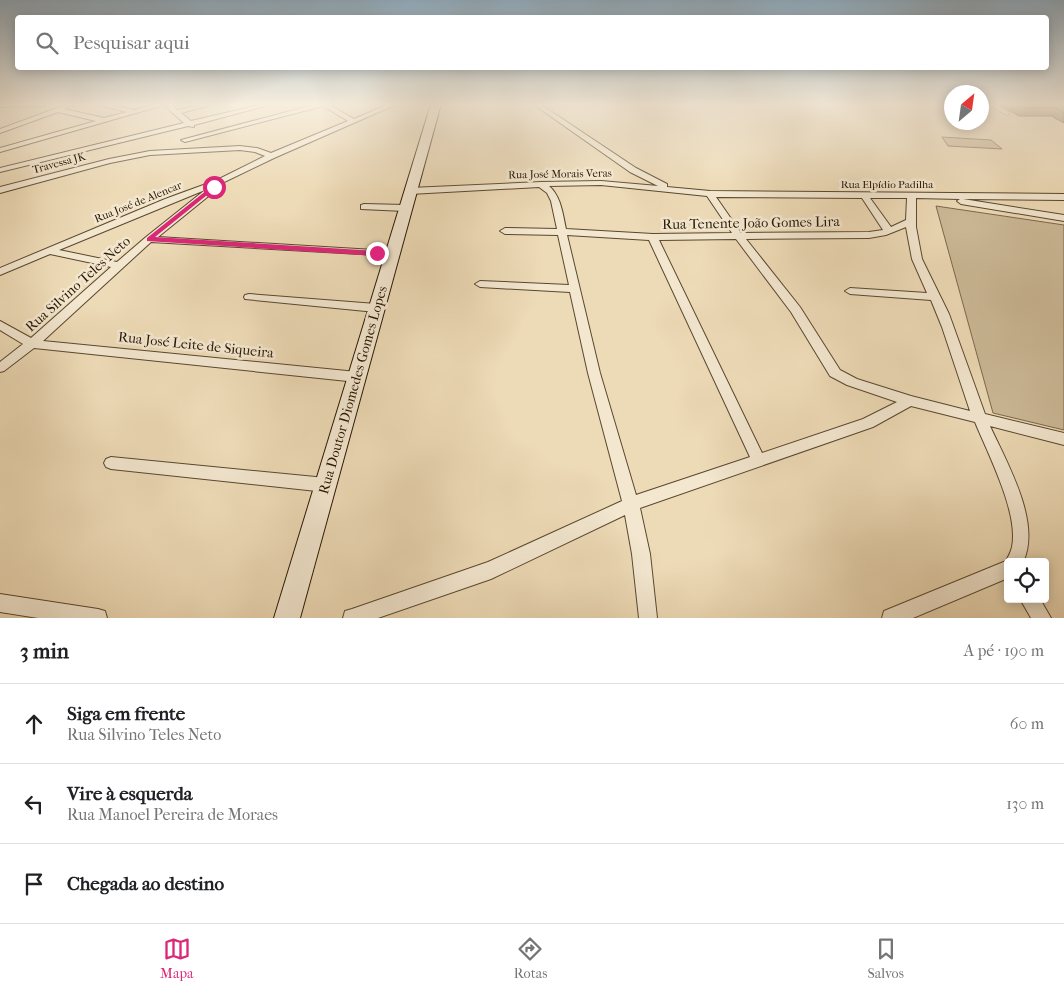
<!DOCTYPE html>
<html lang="pt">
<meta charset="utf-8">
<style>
:root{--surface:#fff;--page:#f6f6f6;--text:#202124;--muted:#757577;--line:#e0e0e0;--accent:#db2777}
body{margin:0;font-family:"IM FELL French Canon",serif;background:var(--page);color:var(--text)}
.controls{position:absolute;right:15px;bottom:15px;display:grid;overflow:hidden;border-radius:5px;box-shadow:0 2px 12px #0003}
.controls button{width:45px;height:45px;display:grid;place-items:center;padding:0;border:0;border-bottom:1px solid var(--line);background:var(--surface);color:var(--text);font:25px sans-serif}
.compass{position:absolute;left:944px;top:85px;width:45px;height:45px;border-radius:50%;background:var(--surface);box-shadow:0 2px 12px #0003;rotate:29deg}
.stop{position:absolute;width:15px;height:15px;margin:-11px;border:4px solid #db2777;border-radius:50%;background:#fff}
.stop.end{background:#db2777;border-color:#fff;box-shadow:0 1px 5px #0008}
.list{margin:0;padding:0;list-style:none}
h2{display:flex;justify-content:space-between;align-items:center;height:65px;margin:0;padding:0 20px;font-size:21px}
h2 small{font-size:16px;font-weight:400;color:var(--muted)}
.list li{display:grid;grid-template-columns:32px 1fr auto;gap:15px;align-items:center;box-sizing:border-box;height:80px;padding:0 20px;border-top:1px solid var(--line)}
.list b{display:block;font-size:19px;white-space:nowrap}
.list p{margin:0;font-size:16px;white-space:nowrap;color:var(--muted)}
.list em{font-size:16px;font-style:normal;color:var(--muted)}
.icon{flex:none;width:28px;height:28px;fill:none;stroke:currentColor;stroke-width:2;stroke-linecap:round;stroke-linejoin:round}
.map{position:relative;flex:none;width:1064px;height:618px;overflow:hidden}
.search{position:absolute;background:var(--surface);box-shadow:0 2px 12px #0003;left:15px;right:15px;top:15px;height:55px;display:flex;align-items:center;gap:12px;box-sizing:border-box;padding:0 18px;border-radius:5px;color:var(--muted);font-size:19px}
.sheet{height:305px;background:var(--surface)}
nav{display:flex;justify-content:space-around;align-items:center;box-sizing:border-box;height:70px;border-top:1px solid var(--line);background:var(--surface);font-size:14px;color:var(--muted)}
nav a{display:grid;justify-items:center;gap:2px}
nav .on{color:var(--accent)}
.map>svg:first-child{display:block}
.green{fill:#ccb997;stroke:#7a684c}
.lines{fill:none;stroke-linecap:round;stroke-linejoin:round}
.lane-casing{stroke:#59482e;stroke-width:5}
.street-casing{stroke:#59482e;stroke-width:2}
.secondary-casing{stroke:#281700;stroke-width:2}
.lane{stroke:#f3e7d0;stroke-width:4}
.street{fill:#f3e7d0;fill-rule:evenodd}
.secondary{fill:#f3e7d0;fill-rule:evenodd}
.wall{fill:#7a6b52;stroke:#281700}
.building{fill:#8e7c5f;stroke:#281700}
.route{fill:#db2777}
.labels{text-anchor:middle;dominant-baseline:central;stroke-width:5;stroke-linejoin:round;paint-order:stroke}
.far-street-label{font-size:11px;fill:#281700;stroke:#f3e7d0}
.street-label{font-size:14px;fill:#281700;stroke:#f3e7d0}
</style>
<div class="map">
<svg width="1064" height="618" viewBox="0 0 1064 618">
<rect width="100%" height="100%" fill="#eddab6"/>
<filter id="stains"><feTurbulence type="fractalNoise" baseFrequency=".004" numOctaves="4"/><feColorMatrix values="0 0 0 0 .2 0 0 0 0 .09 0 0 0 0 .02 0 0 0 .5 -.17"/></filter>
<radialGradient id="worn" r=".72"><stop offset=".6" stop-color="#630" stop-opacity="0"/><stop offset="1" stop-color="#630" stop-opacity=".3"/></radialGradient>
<g class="green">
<polygon points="942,137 991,140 1002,149 948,146"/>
<polygon points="936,206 1064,225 1064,430 993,413"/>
</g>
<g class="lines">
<defs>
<polyline id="lane" points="991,104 1007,113"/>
<g id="street">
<polygon points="0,104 47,104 44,106 0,107"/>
<polygon points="68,104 76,104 64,109 104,118 127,112 94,104 106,104 134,110 156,104 171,104 177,110 204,104 215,104 181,113 191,121 263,104 273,104 194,125 194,127 188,126 0,172 0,168 184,123 164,105 0,152 0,148 96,121 58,112 0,133 0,129"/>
<path d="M 317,104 L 328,104 L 354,119 L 389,104 L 397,104 L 274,158 L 216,186 L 216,190 L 158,237 L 391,251 L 395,252 L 396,254 L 395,256 L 151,242 L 43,341 L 357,372 L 362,374 L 363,377 L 362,380 L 357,382 L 34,348 L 4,371 L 0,372 L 0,362 L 23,344 L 0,330 L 0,321 L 31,338 L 111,267 L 50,254 L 0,275 L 0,268 L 165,199 L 217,180 L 265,156 L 255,152 L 240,150 L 150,155 L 110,163 L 0,193 L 0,187 L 109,159 L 150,151 L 240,146 L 257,148 L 271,153 L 348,121 L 323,106 L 185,142 L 181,140 ZM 205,190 L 146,237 L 117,262 L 59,250 Z"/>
<path d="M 533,104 L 540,104 L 636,168 L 667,184 L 667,187 L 710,191 L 1064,194 L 1064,200 L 963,199 L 1064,215 L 1064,221 L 961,204 L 957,201 L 960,199 L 916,198 L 916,227 L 922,259 L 949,314 L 985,414 L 1064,433 L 1064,445 L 990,426 C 1007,463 1042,523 1023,562 L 1008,562 L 1008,578 L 913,618 L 882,618 L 884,611 L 1006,561 C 1008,557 1011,552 1012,547 C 1019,513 988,454 975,422 L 911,406 L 873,427 L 640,508 L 650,554 L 657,618 L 639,618 L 632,554 L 625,515 L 491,579 L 378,618 L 343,618 L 345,611 L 352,609 L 488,562 L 622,501 L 588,373 L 570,292 L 480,287 L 475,284 L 480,281 L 569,285 L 558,235 L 505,234 L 500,231 L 505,228 L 557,229 L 551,201 L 547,193 L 539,187 L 410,194 L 406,191 L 410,188 L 541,182 L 601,181 L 658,186 L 630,172 ZM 601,185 L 707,196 L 732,233 L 653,234 L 566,229 C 563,215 561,196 549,186 ZM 716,197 L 862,198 L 883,230 L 869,232 L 741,233 ZM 870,198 L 907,198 L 906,220 L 891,227 ZM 906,227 L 912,259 L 927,293 L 850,288 L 845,291 L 850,294 L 931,300 L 942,327 L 970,411 L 911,396 L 857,379 L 840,370 L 800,307 L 746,239 L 869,238 L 886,235 ZM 567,235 L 649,240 L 750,457 L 636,495 L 600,373 ZM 736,239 L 791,312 L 830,376 L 847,385 L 897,402 L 863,419 L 762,453 L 659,240 Z"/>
<polygon points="364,204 405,205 409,208 405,211 361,209 361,205"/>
<polygon points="249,294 376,304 382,308 376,312 245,299 244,297 245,295"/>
<polygon points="111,457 326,478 331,480 334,485 331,490 326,492 111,469 106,467 104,463 106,459"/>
<polygon points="0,594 98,609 105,611 107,618 38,618 0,612"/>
<polygon points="1020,599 1040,599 1051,618 1031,618"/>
</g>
<polygon id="secondary" points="431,104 441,104 300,618 274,618"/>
</defs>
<use href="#lane" class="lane-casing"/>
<use href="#street" class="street-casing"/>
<use href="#secondary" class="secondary-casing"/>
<use href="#lane" class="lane"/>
<use href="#street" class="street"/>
<use href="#secondary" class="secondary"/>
</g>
<polygon class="wall" points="998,104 1064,104 1064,123 1053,117 1054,116 1019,116"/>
<polygon class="building" points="1016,104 1064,104 1064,113 1057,109 1058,108 1024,108"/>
<linearGradient id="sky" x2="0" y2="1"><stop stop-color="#8fa9bb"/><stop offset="0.55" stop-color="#f7eede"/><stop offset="1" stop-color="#f7eede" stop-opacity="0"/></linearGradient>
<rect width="1064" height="190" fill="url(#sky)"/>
<polygon class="route" points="212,186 217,187 155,237 377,251 381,253 377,256 147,241 147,238"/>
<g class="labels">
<g class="far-street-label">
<text transform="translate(59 163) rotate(-15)">Travessa JK</text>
<text transform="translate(560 174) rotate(-1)">Rua José Morais Veras</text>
<text x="887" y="184">Rua Elpídio Padilha</text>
<text transform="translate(138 202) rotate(-22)">Rua José de Alencar</text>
</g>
<g class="street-label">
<text transform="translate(751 223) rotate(-1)">Rua Tenente João Gomes Lira</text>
<text transform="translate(78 284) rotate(-42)">Rua Silvino Teles Neto</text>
<text transform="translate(196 345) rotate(6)">Rua José Leite de Siqueira</text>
<text transform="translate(353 390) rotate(-74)">Rua Doutor Diomedes Gomes Lopes</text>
</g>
</g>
<rect width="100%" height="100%" filter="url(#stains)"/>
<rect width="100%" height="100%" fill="url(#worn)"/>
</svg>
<div class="controls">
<button><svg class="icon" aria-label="locate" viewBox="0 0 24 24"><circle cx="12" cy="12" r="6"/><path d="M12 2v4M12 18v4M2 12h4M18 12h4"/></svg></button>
</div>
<svg class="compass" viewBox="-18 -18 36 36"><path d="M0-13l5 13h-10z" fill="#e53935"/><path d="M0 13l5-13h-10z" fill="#757577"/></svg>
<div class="stop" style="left:214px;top:187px"></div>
<div class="stop end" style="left:377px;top:253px"></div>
<div class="search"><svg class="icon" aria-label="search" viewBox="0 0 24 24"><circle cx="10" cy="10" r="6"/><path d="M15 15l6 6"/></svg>Pesquisar aqui</div>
</div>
<section class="sheet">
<h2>3 min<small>A pé · 190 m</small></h2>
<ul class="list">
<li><svg class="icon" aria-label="ahead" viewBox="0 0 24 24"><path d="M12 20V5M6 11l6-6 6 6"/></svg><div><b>Siga em frente</b><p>Rua Silvino Teles Neto</p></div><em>60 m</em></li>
<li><svg class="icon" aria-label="left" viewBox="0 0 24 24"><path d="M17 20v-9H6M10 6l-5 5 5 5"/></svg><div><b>Vire à esquerda</b><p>Rua Manoel Pereira de Moraes</p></div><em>130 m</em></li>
<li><svg class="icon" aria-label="arrive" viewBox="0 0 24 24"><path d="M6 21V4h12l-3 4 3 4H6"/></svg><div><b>Chegada ao destino</b></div></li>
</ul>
</section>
<nav>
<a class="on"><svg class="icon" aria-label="map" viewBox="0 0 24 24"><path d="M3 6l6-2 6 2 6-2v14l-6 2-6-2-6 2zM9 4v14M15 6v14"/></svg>Mapa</a>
<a><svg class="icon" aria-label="directions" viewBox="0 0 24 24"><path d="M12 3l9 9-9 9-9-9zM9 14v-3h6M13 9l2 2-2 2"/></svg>Rotas</a>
<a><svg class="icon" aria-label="saved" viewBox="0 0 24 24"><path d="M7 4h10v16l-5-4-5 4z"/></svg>Salvos</a>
</nav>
